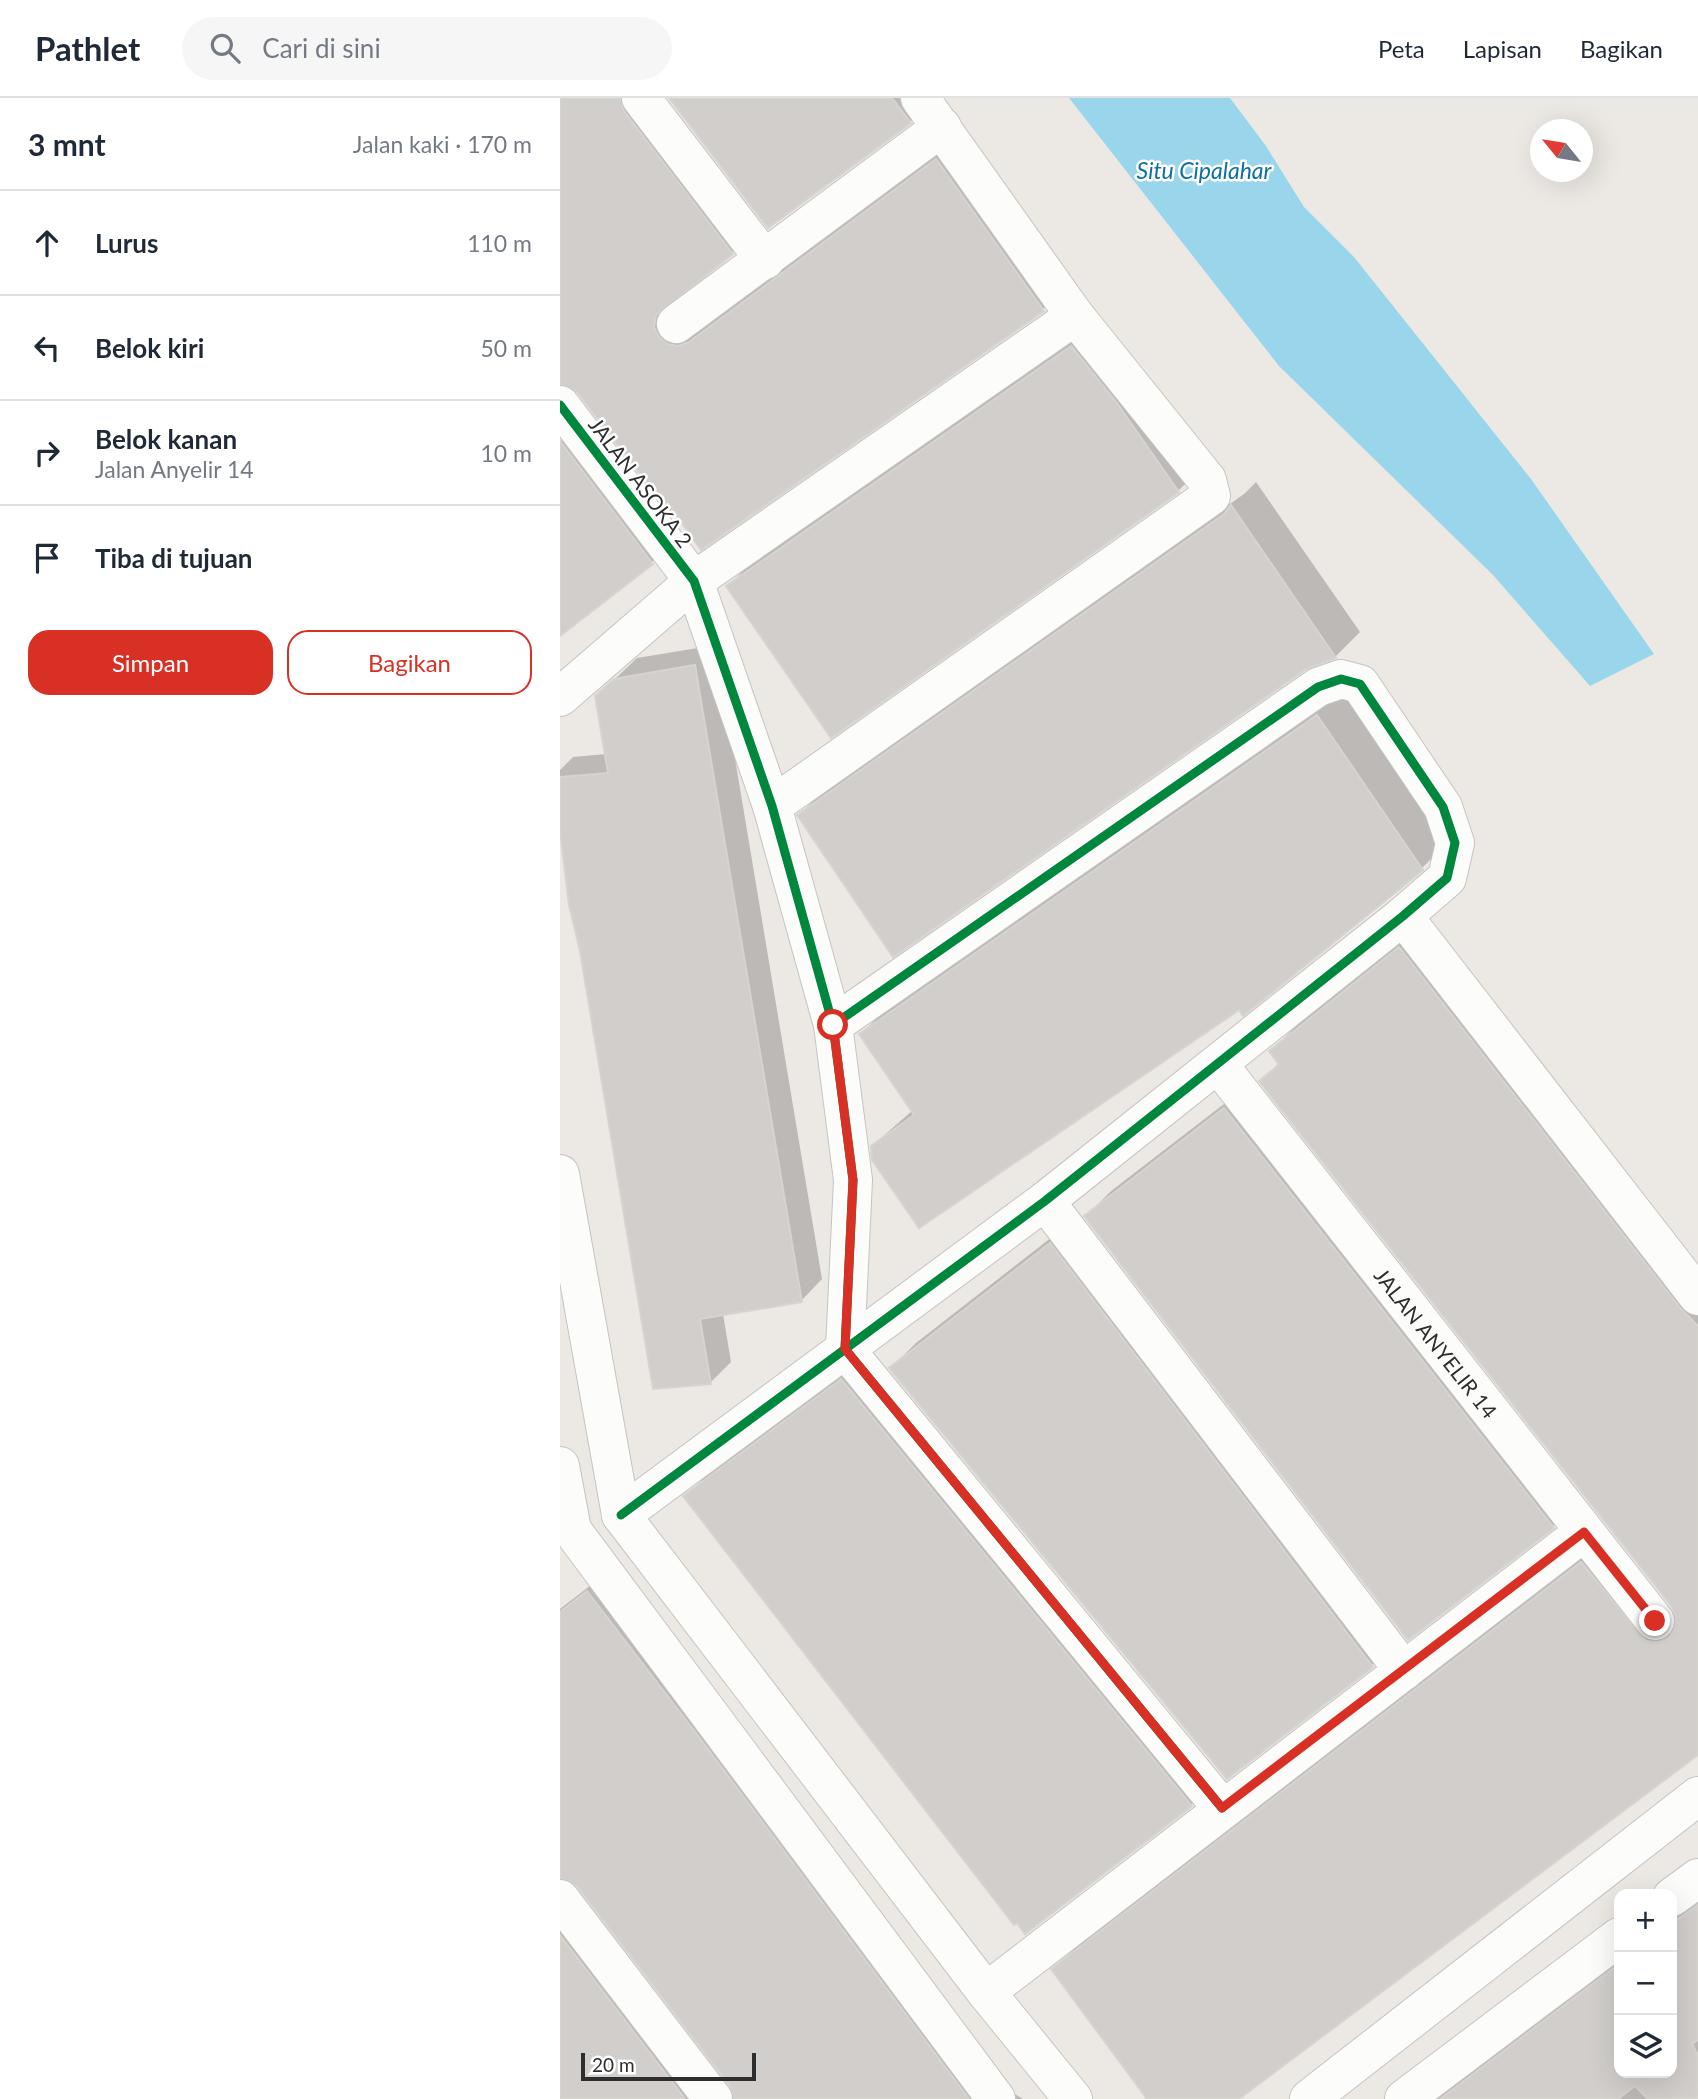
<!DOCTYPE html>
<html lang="id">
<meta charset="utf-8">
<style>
:root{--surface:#fff;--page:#f6f6f7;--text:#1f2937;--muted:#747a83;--line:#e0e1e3;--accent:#d93025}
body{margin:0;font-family:Lato,sans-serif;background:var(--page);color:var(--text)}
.controls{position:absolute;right:21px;bottom:21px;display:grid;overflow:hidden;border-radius:14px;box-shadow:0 7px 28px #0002}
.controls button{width:63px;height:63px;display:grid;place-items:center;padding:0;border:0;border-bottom:2px solid var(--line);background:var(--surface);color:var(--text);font:35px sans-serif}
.compass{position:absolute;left:970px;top:21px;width:63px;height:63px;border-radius:50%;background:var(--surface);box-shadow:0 7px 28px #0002;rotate:300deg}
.scale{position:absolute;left:21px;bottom:18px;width:175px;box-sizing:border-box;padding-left:7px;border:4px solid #2e2e2e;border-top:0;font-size:19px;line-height:24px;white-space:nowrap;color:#2e2e2e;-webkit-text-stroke:5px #fff;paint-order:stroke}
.stop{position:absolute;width:21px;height:21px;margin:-16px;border:5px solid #d93025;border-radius:50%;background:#fff}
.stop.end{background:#d93025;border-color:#fff;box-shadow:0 2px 7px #0008}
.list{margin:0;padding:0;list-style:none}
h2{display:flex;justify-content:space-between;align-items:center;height:91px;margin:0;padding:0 28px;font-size:30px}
h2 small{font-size:23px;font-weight:400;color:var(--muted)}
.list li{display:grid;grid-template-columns:46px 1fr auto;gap:21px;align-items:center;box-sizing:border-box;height:105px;padding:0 28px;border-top:2px solid var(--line)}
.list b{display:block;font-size:26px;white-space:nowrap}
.list p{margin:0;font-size:23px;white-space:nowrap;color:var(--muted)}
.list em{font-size:23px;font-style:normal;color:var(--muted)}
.actions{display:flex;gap:14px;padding:21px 28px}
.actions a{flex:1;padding:16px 0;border:2px solid var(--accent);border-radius:21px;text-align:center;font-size:24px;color:var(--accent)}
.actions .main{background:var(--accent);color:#fff}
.icon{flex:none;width:38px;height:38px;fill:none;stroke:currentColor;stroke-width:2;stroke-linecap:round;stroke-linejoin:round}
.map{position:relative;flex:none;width:1138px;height:2001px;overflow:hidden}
header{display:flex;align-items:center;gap:42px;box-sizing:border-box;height:98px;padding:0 35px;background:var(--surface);border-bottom:2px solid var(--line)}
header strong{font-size:33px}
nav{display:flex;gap:38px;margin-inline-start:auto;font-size:24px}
.search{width:490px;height:63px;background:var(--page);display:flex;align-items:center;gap:18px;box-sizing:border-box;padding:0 24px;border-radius:38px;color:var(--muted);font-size:26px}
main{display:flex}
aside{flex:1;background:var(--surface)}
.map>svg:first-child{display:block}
.water{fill:#99d6ec}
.shadow{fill:#0003;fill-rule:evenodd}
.building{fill:#d1cecb;stroke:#d7d4d0;stroke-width:2}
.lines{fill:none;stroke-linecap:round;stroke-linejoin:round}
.street-casing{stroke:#c5c4c5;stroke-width:40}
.street{stroke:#fcfcfb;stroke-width:38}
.cycleway-casing{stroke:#fff;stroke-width:13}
.cycleway{stroke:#00873e;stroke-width:9}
.route{stroke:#d93025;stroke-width:9}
.labels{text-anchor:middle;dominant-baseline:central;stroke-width:5;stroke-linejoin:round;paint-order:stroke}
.street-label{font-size:21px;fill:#2e2e2e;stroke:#fff}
.water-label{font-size:23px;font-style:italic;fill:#0d6fa3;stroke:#fff}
</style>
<header>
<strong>Pathlet</strong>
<div class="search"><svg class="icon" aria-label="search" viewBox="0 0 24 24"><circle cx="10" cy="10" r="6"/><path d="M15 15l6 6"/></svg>Cari di sini</div>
<nav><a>Peta</a><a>Lapisan</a><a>Bagikan</a></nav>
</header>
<main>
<aside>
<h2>3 mnt<small>Jalan kaki · 170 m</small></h2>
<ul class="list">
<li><svg class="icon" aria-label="ahead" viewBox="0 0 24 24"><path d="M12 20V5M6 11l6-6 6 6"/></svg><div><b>Lurus</b></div><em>110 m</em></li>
<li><svg class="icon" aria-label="left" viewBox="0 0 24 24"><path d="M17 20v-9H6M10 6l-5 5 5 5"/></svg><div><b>Belok kiri</b></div><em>50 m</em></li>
<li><svg class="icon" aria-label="right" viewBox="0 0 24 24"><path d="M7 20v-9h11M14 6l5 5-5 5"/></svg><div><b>Belok kanan</b><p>Jalan Anyelir 14</p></div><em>10 m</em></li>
<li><svg class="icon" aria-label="arrive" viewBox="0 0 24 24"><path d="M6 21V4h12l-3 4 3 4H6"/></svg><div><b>Tiba di tujuan</b></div></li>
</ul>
<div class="actions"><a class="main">Simpan</a><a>Bagikan</a></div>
</aside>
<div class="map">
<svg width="1138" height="2001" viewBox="0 0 1138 2001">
<rect width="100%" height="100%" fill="#ece8e4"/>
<polygon class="water" points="509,0 670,0 706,48 744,109 794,159 971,381 1094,556 1030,588 933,477 719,268"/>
<g class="shadow">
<polygon points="0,0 97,0 197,130 172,155 120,194 119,202 402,37 508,186 483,211 141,449 114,409 110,413 19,292 3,284 7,295 117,439 92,464 2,534"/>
<polygon points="111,0 373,0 350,24"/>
<polygon points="537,224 643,368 618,393 168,488 193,463"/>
<polygon points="696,384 800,534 775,559 239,717 264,692 684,396"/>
<polygon points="156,547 262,1181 241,1203 163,1216 171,1264 150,1285 22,856 0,734 0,672 13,659 47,656 37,598 77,560"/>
<polygon points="782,593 887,745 862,770 683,915 679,910 312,1048 353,1012 301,936 326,911"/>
<polygon points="865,825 1138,1174 1138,1656 677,2001 590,2001 494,1871 519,1846 1047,1440 1111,1518 1118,1519 1114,1509 701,983 719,965 711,953 736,928"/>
<polygon points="690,986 1018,1403 993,1428 848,1539 527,1118 551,1093"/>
<polygon points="515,1121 837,1542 812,1567 667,1679 331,1270 356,1245"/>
<polygon points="307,1257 656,1682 631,1707 125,1399 150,1374"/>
<path d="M 53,1470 L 443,1989 L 463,2001 L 0,2001 L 0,1511 ZM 3,1778 L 19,1786 L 172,1987 L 176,1998 L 171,1997 L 7,1789 Z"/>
<polygon points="1138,1800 1138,2001 871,2001 1059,1859 1059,1975 1112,1975 1112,1820"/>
</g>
<g class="building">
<polygon points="0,0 60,0 64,13 173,156 96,217 94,229 98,238 107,246 118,248 129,244 376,61 484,213 141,452 108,405 110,415 17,294 0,286"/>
<polygon points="109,0 332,0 351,25 208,130"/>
<polygon points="511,248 557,305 619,394 271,640 166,488"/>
<polygon points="0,343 93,466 0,538"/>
<polygon points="671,407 776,560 746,571 333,859 237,717 664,416"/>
<polygon points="135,567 242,1204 140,1221 151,1286 93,1291 20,853 9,807 0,733 0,679 48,675 35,598 54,581"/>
<polygon points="757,617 863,772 683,918 679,912 359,1130 312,1062 311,1048 354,1017 299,936"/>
<polygon points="839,849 1121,1211 1138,1228 1138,1657 679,2001 587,2001 491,1871 1021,1464 1086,1543 1099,1544 1109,1540 1115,1530 1116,1519 1112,1509 699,983 719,967 709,953"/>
<polygon points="664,1010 994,1430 848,1542 524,1118"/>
<polygon points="490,1145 813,1569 667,1681 329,1270"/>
<polygon points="281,1281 632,1708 465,1836 457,1825 454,1827 123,1398"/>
<polygon points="27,1493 136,1635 409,2001 174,2001 170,1988 17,1788 0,1780 0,1514"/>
<polygon points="1138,1807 1138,1942 1132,1946 1138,1957 1138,2001 1088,2001 1075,1988 1058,2001 880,2001 1059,1866 1059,1975 1112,1975 1112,1825"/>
<polygon points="0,1837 125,2001 0,2001"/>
</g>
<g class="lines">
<defs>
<g id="street">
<polyline points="81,0 205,162"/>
<polyline points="116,226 382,29"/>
<polyline points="0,307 134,483 212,708 273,927 293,1082 285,1251 662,1710"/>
<polyline points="0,599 134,483 515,218"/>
<polyline points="212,708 651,398 647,382 515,218 360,0"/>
<polyline points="843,818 1138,1198"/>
<path id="s1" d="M 658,966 L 1095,1523"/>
<polyline points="0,1076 61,1417 426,1894 513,2001"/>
<polyline points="485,1103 844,1573"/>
<polyline points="0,1368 12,1432 436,2001"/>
<polyline points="61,1417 485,1103 843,818 887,780 895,745 883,709 800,586 781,581 758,589 273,927"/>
<polyline points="1112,1799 1138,1780"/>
<polyline points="0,1801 153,2001"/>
<polyline points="426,1894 1024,1434"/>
<polyline points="749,2001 1138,1698"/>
<polyline points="844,2001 1059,1839"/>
</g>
</defs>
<use href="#street" class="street-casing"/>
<use href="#street" class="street"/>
<defs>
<g id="cycleway">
<polyline points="0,307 134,483 212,708 273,927 293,1082 285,1251 662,1710"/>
<polyline points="61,1417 485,1103 843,818 887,780 895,745 883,709 800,586 781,581 758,589 273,927"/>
</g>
</defs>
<use href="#cycleway" class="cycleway-casing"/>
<use href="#cycleway" class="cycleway"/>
</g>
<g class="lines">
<polyline class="route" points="273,927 293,1082 285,1251 662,1710 1024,1434 1095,1523"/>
</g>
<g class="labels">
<g class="street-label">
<text transform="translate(81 384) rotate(53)">JALAN ASOKA 2</text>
<text stroke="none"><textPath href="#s1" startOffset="354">JALAN ANYELIR 14</textPath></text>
</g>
<g class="water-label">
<text x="644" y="72">Situ Cipalahar</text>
</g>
</g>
</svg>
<div class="controls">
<button>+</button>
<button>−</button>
<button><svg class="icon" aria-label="layers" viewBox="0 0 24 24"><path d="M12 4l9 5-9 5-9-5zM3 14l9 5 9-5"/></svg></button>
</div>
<svg class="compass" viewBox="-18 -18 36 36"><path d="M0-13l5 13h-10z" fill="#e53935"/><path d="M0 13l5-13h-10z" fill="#747a83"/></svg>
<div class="scale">20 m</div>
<div class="stop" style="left:273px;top:927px"></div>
<div class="stop end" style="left:1095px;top:1523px"></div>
</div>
</main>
